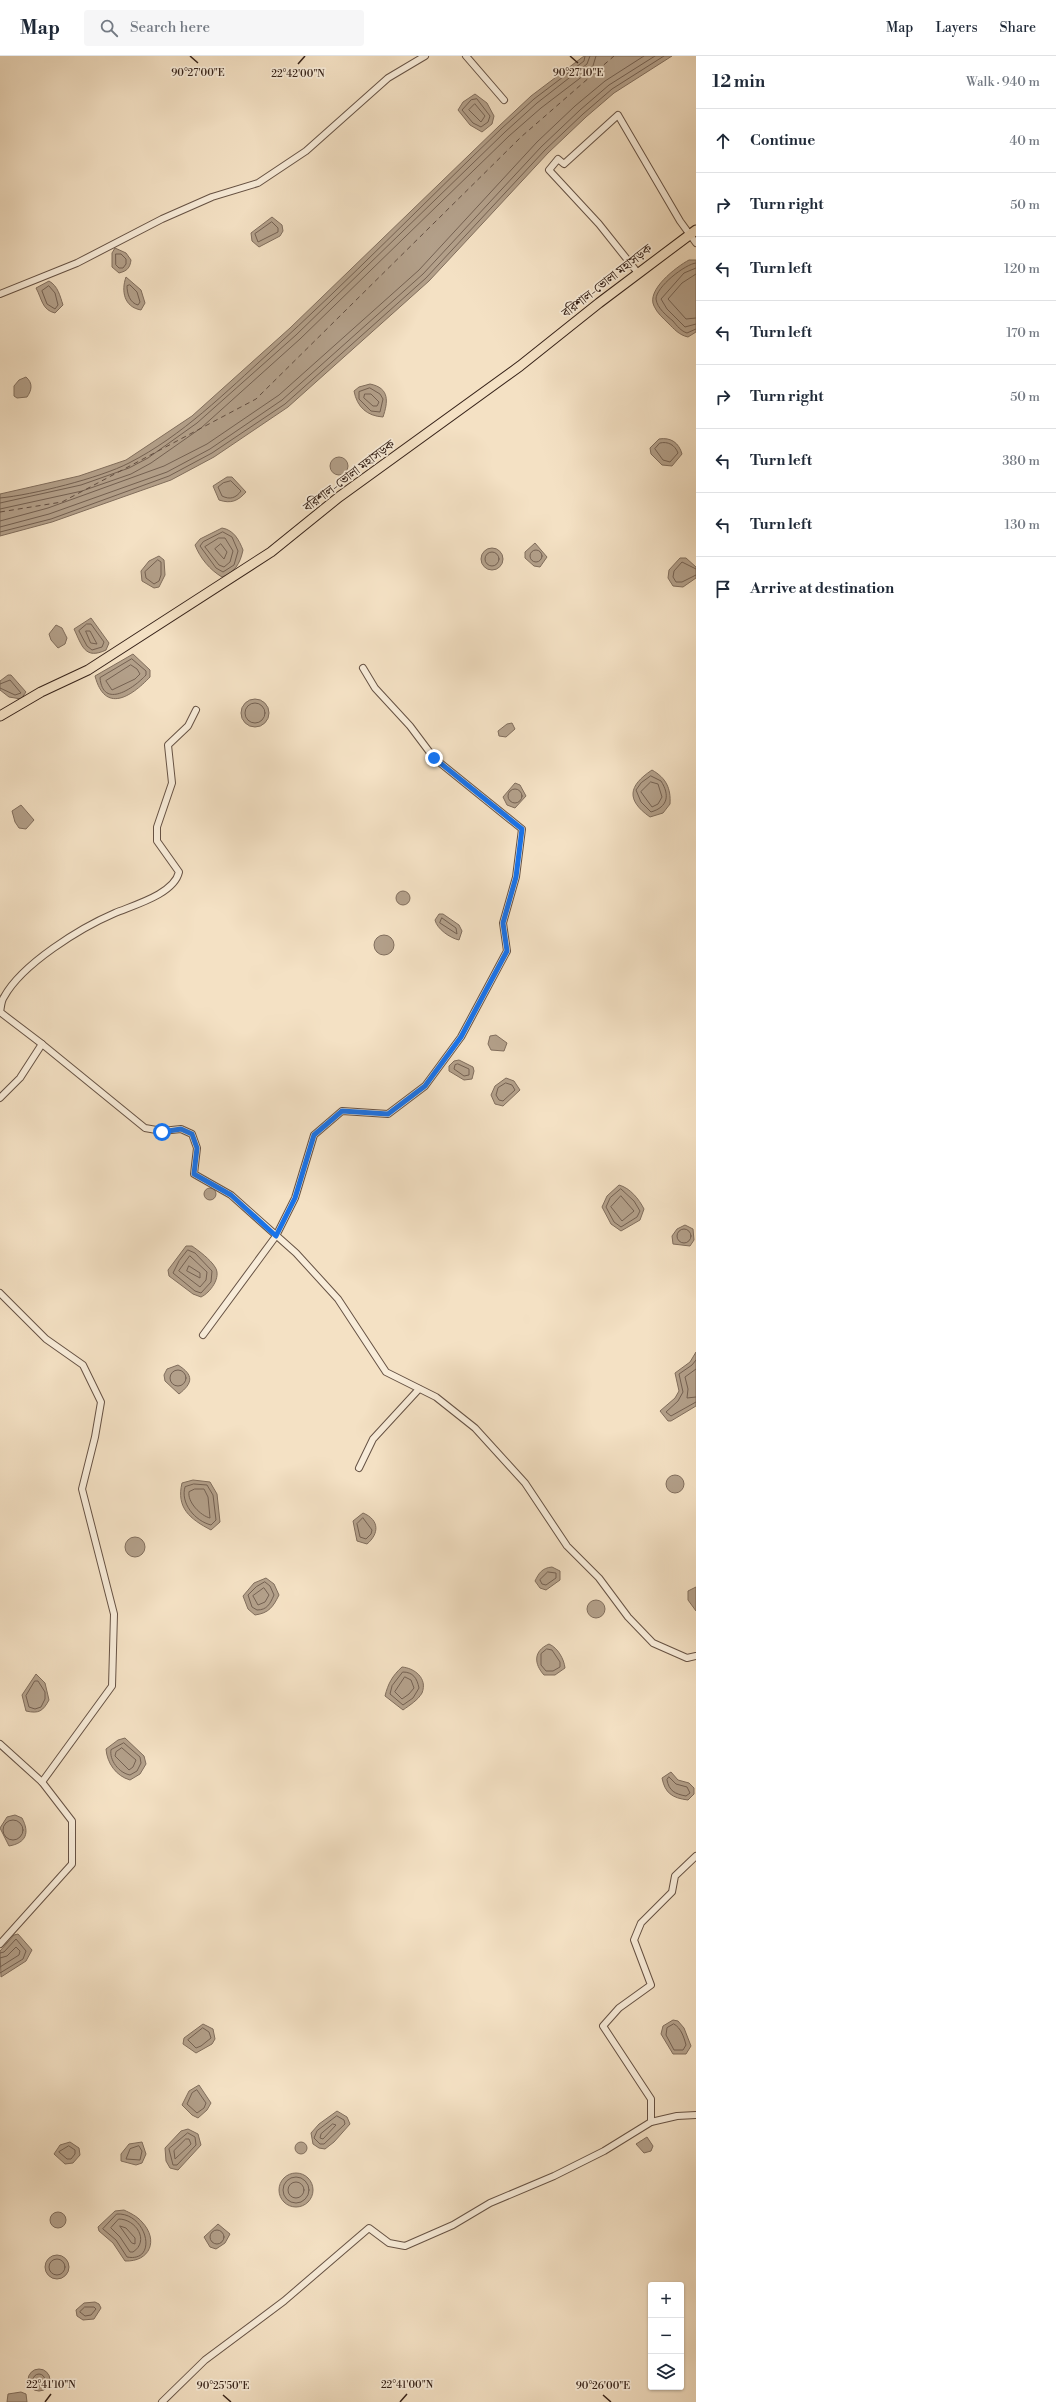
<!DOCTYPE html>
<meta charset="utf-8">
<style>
:root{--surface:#fff;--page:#f6f6f7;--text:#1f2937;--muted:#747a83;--line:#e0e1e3}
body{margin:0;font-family:"Libre Bodoni","Noto Serif Bengali",serif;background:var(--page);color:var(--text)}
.controls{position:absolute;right:12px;bottom:12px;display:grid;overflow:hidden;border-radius:4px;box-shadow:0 1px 3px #0004}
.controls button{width:36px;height:36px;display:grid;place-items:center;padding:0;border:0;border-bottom:1px solid var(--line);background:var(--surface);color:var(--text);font:20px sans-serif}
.stop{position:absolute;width:12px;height:12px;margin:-9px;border:3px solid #1a73e8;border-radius:50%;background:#fff}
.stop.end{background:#1a73e8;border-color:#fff;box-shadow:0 1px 4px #0008}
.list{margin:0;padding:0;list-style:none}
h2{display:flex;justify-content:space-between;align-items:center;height:52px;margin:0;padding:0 16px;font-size:17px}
h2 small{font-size:13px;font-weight:400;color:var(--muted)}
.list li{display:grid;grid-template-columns:26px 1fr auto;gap:12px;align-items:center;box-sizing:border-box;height:64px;padding:0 16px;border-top:1px solid var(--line)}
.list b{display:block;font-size:15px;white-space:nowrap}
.list em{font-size:13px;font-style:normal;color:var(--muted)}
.icon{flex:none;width:22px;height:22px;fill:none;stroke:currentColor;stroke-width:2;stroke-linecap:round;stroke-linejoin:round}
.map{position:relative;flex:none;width:696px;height:2346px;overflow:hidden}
header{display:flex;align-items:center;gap:24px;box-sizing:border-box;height:56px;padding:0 20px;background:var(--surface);border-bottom:1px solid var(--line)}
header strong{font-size:19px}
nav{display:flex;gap:22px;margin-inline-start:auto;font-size:14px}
.search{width:280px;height:36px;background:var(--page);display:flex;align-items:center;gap:10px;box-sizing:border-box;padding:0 14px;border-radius:4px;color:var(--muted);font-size:15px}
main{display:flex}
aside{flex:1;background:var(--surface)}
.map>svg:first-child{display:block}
.water{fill:#b3a08a;stroke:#816e5d}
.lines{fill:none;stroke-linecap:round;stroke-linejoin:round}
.shore{stroke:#746152;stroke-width:1}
.ferry{stroke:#624e41;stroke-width:1;stroke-dasharray:5 4;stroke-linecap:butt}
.minor-casing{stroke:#665244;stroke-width:8}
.highway-casing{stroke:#362219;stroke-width:11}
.minor{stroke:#f8ecd9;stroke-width:6}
.highway{stroke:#f4e1c4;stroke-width:9}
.route{stroke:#1a73e8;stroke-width:5}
.ticks{fill:none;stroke:#362219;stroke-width:1.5}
.labels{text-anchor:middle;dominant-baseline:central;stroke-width:3.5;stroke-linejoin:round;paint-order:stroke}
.street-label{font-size:13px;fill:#362219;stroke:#f8ecd9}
.ticks-label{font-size:10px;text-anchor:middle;fill:#362219;stroke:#f8ecd9;stroke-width:3.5;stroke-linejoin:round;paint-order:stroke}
</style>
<header>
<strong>Map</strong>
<div class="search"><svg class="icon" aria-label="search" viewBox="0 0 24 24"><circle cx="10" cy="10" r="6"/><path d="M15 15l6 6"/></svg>Search here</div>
<nav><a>Map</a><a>Layers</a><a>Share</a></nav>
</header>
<main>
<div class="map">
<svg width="696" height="2346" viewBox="0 0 696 2346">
<rect width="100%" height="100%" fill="#f4e1c4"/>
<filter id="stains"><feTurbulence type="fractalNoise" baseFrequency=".005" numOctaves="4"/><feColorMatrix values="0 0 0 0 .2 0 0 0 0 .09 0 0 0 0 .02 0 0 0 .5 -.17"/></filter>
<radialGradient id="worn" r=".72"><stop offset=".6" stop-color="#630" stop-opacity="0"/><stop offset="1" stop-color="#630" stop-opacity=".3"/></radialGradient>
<g class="water">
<polygon points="584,0 672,0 614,37 586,61 548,97 429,225 288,351 214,401 171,424 52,466 0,480 0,438 79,420 126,404 192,360 290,272 499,70 531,40"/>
<polygon points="475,38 487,47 494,60 492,68 482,76 470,69 458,54 463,46"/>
<polygon points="272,161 282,169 283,175 280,180 259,191 252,185 251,177"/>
<path d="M 115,192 L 126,197 L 131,204 C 130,212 127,215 119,217 L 112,211 L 112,197 Z"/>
<path d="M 689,204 L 696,204 L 696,276 L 688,281 C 679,279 674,273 668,267 C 663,262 657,257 654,250 C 646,234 676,211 689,204 Z"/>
<path d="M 126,221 L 141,234 L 145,247 L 141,254 C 124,251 121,235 126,221 Z"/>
<path d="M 49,225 C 58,230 60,240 63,249 L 55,257 C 42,254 42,243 36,232 Z"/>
<path d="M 26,321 C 33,327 32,334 27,341 L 17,342 L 14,340 L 14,330 L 19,324 Z"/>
<path d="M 370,328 C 390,332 388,346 383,361 C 367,360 357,351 354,335 L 359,331 Z"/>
<path d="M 659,383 C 671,381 679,387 682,398 L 672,410 L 662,409 L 651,398 L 650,392 Z"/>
<circle cx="339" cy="410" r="9"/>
<path d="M 227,421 L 232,421 L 246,436 C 238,445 231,448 219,444 L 213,430 Z"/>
<path d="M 222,472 C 234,474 239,484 243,494 C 240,508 235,516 222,521 C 210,514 200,502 195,489 L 200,483 Z"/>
<polygon points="535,487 547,501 540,511 534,510 525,502 525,496"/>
<circle cx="492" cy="503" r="11"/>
<polygon points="159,500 164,504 165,519 159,531 154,532 142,525 141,515 149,505"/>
<polygon points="680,502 686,502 696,511 696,522 683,531 673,530 668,522 669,514"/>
<path d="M 91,562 L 109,587 L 106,594 C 85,604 82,590 74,573 Z"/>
<polygon points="56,569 62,572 67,582 65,588 58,592 51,584 49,578"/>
<path d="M 133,598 L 150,614 L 150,621 C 131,641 105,658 95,620 Z"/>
<polygon points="8,619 11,619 26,636 21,643 9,641 0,634 0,625"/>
<circle cx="255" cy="657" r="14"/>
<polygon points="512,667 515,673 506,681 499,680 498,675 507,668"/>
<path d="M 652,714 C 666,722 671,732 670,748 L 663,757 L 650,761 C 626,744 628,730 652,714 Z"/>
<polygon points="515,727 520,729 526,740 515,752 507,749 503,741"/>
<polygon points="21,749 34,764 26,773 19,772 15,766 12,755"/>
<circle cx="403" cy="842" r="7"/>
<path d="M 439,858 L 443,858 L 459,869 L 462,875 L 459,884 C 450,882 437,873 435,864 Z"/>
<circle cx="384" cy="889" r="10"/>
<polygon points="496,979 507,987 504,995 491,994 488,988 490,980"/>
<polygon points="459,1004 473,1011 474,1015 472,1023 464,1024 449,1015 449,1010 454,1005"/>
<polygon points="506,1022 514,1025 520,1034 503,1050 495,1048 491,1039 495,1030"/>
<path d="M 619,1129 C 630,1132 639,1143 644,1153 L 640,1164 L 621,1175 L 611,1168 L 602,1151 L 607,1140 Z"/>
<circle cx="210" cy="1138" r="6"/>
<polygon points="685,1169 693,1173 694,1184 690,1190 673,1188 672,1180 677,1173"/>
<path d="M 186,1190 L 192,1190 C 199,1195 210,1203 215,1211 C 222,1221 210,1237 201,1241 L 193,1238 L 169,1220 L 168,1214 Z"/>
<polygon points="696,1296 696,1350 671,1365 668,1365 660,1355 675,1342 679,1335 675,1317 690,1306"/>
<path d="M 178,1309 C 194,1319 193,1327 179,1338 L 165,1325 L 164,1319 L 167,1313 Z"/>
<circle cx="675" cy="1428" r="9"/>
<path d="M 193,1424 L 210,1426 L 217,1438 L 220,1466 L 211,1474 C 190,1463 176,1452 182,1427 Z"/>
<path d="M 363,1457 C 380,1464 379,1478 367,1488 L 357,1485 L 353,1465 Z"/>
<circle cx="135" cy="1491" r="10"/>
<path d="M 552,1511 L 560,1515 L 560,1524 L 546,1534 L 540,1532 L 535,1525 C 539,1517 542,1512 552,1511 Z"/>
<path d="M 266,1522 L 274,1528 L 279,1539 C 273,1551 269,1557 255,1559 L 248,1553 L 243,1540 L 254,1527 Z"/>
<polygon points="696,1531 696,1555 688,1544 688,1535"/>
<circle cx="596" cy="1553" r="9"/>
<path d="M 549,1588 C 558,1592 564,1603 565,1612 L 555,1619 L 544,1619 C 534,1608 533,1595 549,1588 Z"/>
<path d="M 402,1611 C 414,1612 428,1622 422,1637 C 418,1644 410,1649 403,1654 L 385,1640 C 388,1628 392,1620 402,1611 Z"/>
<path d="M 36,1618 L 45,1627 L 49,1644 C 43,1655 39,1658 26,1655 L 22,1639 Z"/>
<path d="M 125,1682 L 144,1700 L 146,1708 L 140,1718 L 130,1724 C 116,1720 107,1707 106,1693 L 118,1684 Z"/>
<path d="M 671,1716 L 678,1724 L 689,1727 L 694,1732 L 694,1738 L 688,1744 C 672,1742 665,1737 662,1722 Z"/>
<path d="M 15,1759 L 22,1762 C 30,1777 26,1787 9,1790 L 0,1772 L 7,1761 Z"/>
<polygon points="18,1878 32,1894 26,1905 1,1921 0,1895 14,1879"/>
<polygon points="673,1964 678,1965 684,1972 691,1990 686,1998 673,1998 661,1978 663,1970"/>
<polygon points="203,1968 213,1973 215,1983 212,1988 196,1997 183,1988 184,1982"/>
<polygon points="199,2029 211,2047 207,2054 198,2062 192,2059 182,2049 189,2035"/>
<polygon points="337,2055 347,2061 350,2068 334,2086 325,2093 319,2092 313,2088 311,2077 319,2068"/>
<polygon points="188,2073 198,2078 201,2089 178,2114 170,2112 166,2105 165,2092 181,2075"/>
<polygon points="647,2081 653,2090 651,2095 644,2097 636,2088"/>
<circle cx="301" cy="2092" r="6"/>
<polygon points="70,2086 79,2092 80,2099 73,2107 65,2108 54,2098 60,2089"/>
<polygon points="142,2086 146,2098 142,2107 136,2109 121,2105 121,2098 129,2088"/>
<circle cx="296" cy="2134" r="17"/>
<path d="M 124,2154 C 130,2157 137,2160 142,2166 C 159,2184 150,2206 125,2205 L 113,2187 L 99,2175 L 98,2171 L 115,2155 Z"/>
<circle cx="58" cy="2164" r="8"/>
<polygon points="218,2168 230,2178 225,2187 216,2193 210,2191 204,2181"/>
<circle cx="57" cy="2211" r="12"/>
<polygon points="95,2246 99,2248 101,2252 94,2263 83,2264 77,2260 76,2254 84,2247"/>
<circle cx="39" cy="2324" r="11"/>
<polygon points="21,2336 26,2338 27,2346 7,2346 8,2338"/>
</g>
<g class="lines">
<g class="shore">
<polygon points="477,43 490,60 488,66 481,71 473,67 462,54 471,44"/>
<polygon points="475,48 485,60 481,66 469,54"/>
<polygon points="272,166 278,172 278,176 258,186 255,178"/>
<polygon points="116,198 121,198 126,203 126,208 123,212 119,212 116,209"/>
<path d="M 696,207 C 685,208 656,231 656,243 C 657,252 667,260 673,265 C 677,270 681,275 687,277 L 696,273"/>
<polyline points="696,212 684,217 661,243 667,253 685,271 696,268"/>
<polyline points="696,218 682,227 668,243 686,263 696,262"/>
<path d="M 130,229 L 137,236 L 140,246 L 138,249 C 130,247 127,238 127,230 Z"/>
<polygon points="49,230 55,237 58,249 55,253 47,248 42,235"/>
<polygon points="370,332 380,338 383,343 380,356 371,355 359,343 359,336"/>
<polygon points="365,338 371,338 379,346 377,350 373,350 364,342"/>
<path d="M 660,387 C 668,385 675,389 678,397 L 670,406 L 663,404 L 655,393 Z"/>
<path d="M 231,425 L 241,435 C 236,442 230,444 222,440 L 218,431 L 223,427 Z"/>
<path d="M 0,442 C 32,439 100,422 129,407 C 182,380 226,336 269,297 C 349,224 424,147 502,72 L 534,43 L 584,5 L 585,0"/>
<polyline points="0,447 81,429 129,412 148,402 197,367 296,279 505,76 537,47 587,8 590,0"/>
<polyline points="0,453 82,435 131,418 151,407 201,372 300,283 509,80 541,52 592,13 596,0"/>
<polyline points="0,465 48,452 164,410 207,388 279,339 419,214 537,86 575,50 605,25 644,0"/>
<polyline points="0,471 49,458 167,416 210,393 282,344 423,218 541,91 580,54 609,29 655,0"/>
<polyline points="0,476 51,463 169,420 212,397 285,348 426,222 545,94 583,58 612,33 664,0"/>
<polygon points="223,476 232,481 238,495 234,509 223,516 216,512 200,490 203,486"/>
<polygon points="219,482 225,482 233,495 230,506 224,511 219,509 205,491"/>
<polygon points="221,488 227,496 224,503 215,493"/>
<circle cx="536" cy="500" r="6"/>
<circle cx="492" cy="503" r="7"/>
<polygon points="158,504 161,506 161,519 159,525 154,528 146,522 145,516"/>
<polyline points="696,513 682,506 674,515 673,521 676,526 682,526 696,519"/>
<polygon points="87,568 91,568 104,586 102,591 92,594 87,590 79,575"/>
<polygon points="86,575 90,575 97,588 91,587"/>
<path d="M 132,603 L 146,615 L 146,619 C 134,632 103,654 100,622 Z"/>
<polygon points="131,609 137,613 140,618 135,623 112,634 106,625"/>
<polyline points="0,628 10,624 21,637 15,639 0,632"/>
<circle cx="255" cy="657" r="10"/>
<path d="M 651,720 L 661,725 C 670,739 668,751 651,756 L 641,746 L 636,734 L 641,727 Z"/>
<polygon points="651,726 658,728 662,741 658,748 652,751 641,736"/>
<circle cx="515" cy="740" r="7"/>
<polygon points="442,862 456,872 457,878 440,867"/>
<polygon points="458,1008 469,1013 469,1019 464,1020 454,1013 455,1009"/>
<polygon points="506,1027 512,1029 515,1034 503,1045 499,1044 496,1039 498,1032"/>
<polygon points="621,1133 634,1145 640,1155 637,1161 621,1171 614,1166 606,1151 610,1142"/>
<polygon points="621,1140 634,1155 622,1165 611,1151"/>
<circle cx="684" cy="1180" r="7"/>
<polygon points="188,1194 195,1197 212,1215 211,1226 201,1237 195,1235 173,1217 179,1205"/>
<polygon points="190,1200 207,1216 206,1224 200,1231 179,1215"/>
<polygon points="189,1210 200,1217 200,1222 187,1215"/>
<polyline points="696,1304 692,1309 679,1318 683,1336 678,1345 666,1356 671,1360 696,1346"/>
<polyline points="696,1313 685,1321 688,1333 687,1342 696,1341"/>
<circle cx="178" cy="1322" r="8"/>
<path d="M 194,1428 L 207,1429 L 213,1439 L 216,1464 L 211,1469 C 195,1465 180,1447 185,1431 Z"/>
<path d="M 195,1433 L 204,1433 L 208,1441 L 210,1462 C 201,1460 187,1446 189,1436 Z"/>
<polygon points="363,1462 372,1474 371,1478 366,1483 360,1481 357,1468"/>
<polygon points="548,1516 556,1517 556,1522 546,1529 542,1528 540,1524"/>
<path d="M 265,1526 L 270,1530 L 274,1539 C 270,1548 267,1554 257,1554 L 252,1551 L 248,1539 L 256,1531 Z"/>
<polygon points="264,1532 269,1539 265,1546 258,1549 253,1540"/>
<polygon points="547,1593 552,1594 560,1606 560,1611 553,1615 546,1615 541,1609 541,1598"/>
<path d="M 403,1616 C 413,1616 417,1622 419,1632 L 413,1642 L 403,1649 L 390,1638 L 392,1630 Z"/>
<polygon points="405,1621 411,1624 414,1632 409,1638 402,1643 395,1636"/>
<polygon points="35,1625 38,1625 45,1636 45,1643 41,1651 35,1653 29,1651 26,1640"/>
<path d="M 124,1687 L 140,1701 L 141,1707 L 137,1715 L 130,1719 C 119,1717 109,1704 111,1694 Z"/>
<polygon points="122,1692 136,1704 133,1711 129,1714 115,1700 116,1696"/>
<path d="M 669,1721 L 676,1728 L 687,1731 L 690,1737 L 686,1740 C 675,1738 669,1735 667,1724 Z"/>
<circle cx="13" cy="1774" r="10"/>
<polyline points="0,1897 4,1896 16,1883 26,1895 23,1903 0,1917"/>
<polyline points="0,1902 7,1900 16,1891 20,1895 19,1899 0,1911"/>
<path d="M 674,1968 C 681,1972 684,1981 686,1989 L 683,1994 L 674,1994 L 666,1979 L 667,1972 Z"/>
<polygon points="203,1972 209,1976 211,1982 201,1990 196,1992 188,1984"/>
<polygon points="197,2034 206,2047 204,2052 197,2057 187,2048 192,2037"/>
<polygon points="337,2060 344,2064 345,2068 324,2088 320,2088 314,2082 317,2075"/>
<polygon points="333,2068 336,2069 323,2083 320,2082 321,2078"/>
<polygon points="188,2077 195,2081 196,2089 177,2109 173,2109 169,2093"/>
<polygon points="186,2083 189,2083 191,2088 175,2103 174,2095"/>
<polygon points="69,2090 75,2094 75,2098 71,2103 67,2103 59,2096"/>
<polygon points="139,2090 142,2095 140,2104 126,2103 130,2093"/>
<circle cx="296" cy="2134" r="13"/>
<circle cx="296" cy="2134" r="8"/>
<path d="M 117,2158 C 147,2156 159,2207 127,2201 L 116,2184 L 103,2173 Z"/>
<path d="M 119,2163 C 136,2163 150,2185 133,2196 L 130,2196 L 120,2181 L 111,2172 Z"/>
<polygon points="120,2170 126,2172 135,2182 135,2188 132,2187"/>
<circle cx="217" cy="2181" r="7"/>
<circle cx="57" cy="2211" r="8"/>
<polygon points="85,2251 94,2251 96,2253 91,2259 85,2260 80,2256"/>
<circle cx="39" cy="2324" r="6"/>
</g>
<polyline class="ferry" points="0,456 62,446 256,343 521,81 614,0"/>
<defs>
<g id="minor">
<polyline points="466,0 504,44"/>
<polyline points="638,217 599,168 549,114 558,103 564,108 618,59 680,165 696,187"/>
<polyline points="0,238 77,207 162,163 212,141 258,127 306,95 388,22 425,0"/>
<polyline points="42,988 145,1072 162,1075 181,1073 192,1078 197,1092 194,1118 231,1139 296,1197 338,1243 386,1316 436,1341 475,1372 525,1427 567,1490 599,1522 628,1561 653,1587 687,1602 696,1600"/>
<path d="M 0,1042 L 20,1022 L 42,988 L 0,956 C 1,952 1,945 4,941 C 22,908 80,872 115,857 C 134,849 174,838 179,816 L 157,785 L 157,771 L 172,727 L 168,689 L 188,670 L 196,654"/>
<polyline points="0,1237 46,1283 83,1309 101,1346 95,1381 82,1433 114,1558 112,1630 42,1726"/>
<polyline points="203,1279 276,1180 295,1142 314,1079 342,1055 388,1058 425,1030 461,981 507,895 503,867 516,821 522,773 434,702 410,670 375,632 363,612"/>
<polyline points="359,1412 373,1383 419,1333"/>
<polyline points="0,1688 42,1726 72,1765 72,1808 0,1888"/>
<polyline points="651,2066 677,2060 696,2059"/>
<polyline points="162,2346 205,2304 284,2245 369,2172 389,2187 405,2190 453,2169 490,2147 554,2120 604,2095 651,2066 651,2043 603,1970 619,1952 651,1929 634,1884 641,1867 672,1836 675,1820 696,1800"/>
</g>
<polyline id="highway" points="0,660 41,636 88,614 271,496 339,441 520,310 599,247 696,174"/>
</defs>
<use href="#minor" class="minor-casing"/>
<use href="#highway" class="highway-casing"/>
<use href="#minor" class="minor"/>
<use href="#highway" class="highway"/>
</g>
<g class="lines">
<polyline class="route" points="162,1076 181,1073 192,1078 197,1092 194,1118 231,1139 276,1180 295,1142 314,1079 342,1055 388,1058 425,1030 461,981 507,895 503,867 516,821 522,773 434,702"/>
</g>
<path class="ticks" d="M 190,0 L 198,7M 570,0 L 578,7M 298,8 L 305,0M 223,2339 L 231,2346M 603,2339 L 611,2346M 45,2346 L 51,2338M 400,2346 L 407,2338"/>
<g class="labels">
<g class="street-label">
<text transform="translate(607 225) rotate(-38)">বরিশাল-ভোলা মহাসড়ক</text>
<text transform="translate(349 420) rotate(-37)">বরিশাল-ভোলা মহাসড়ক</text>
</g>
</g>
<g class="ticks-label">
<text x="578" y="20">90°27'10"E</text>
<text x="198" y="20">90°27'00"E</text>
<text x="298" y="21">22°42'00"N</text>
<text x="51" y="2332">22°41'10"N</text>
<text x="407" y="2332">22°41'00"N</text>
<text x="223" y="2333">90°25'50"E</text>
<text x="603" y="2333">90°26'00"E</text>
</g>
<rect width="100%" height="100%" filter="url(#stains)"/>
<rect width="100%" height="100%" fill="url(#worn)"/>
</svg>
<div class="controls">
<button>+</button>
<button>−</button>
<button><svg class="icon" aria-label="layers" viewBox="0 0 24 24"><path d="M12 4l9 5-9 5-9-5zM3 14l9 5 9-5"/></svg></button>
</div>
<div class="stop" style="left:162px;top:1076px"></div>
<div class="stop end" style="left:434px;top:702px"></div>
</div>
<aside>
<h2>12 min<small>Walk · 940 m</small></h2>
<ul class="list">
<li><svg class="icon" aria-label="ahead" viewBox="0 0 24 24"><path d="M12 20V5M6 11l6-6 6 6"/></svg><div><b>Continue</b></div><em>40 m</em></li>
<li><svg class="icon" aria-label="right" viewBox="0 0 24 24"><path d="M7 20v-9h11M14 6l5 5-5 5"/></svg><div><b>Turn right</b></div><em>50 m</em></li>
<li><svg class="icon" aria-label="left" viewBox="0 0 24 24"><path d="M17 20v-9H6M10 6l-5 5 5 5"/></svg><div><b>Turn left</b></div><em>120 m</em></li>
<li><svg class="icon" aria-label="left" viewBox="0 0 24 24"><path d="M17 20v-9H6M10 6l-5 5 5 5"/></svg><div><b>Turn left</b></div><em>170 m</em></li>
<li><svg class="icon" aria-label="right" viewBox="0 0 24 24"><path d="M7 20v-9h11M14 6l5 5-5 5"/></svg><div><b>Turn right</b></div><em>50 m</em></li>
<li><svg class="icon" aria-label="left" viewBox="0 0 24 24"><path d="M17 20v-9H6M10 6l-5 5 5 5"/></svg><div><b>Turn left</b></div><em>380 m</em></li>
<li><svg class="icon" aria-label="left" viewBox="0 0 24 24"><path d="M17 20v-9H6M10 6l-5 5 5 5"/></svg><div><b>Turn left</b></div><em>130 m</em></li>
<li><svg class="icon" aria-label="arrive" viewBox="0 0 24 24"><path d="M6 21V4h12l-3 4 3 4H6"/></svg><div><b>Arrive at destination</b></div></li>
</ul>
</aside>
</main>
